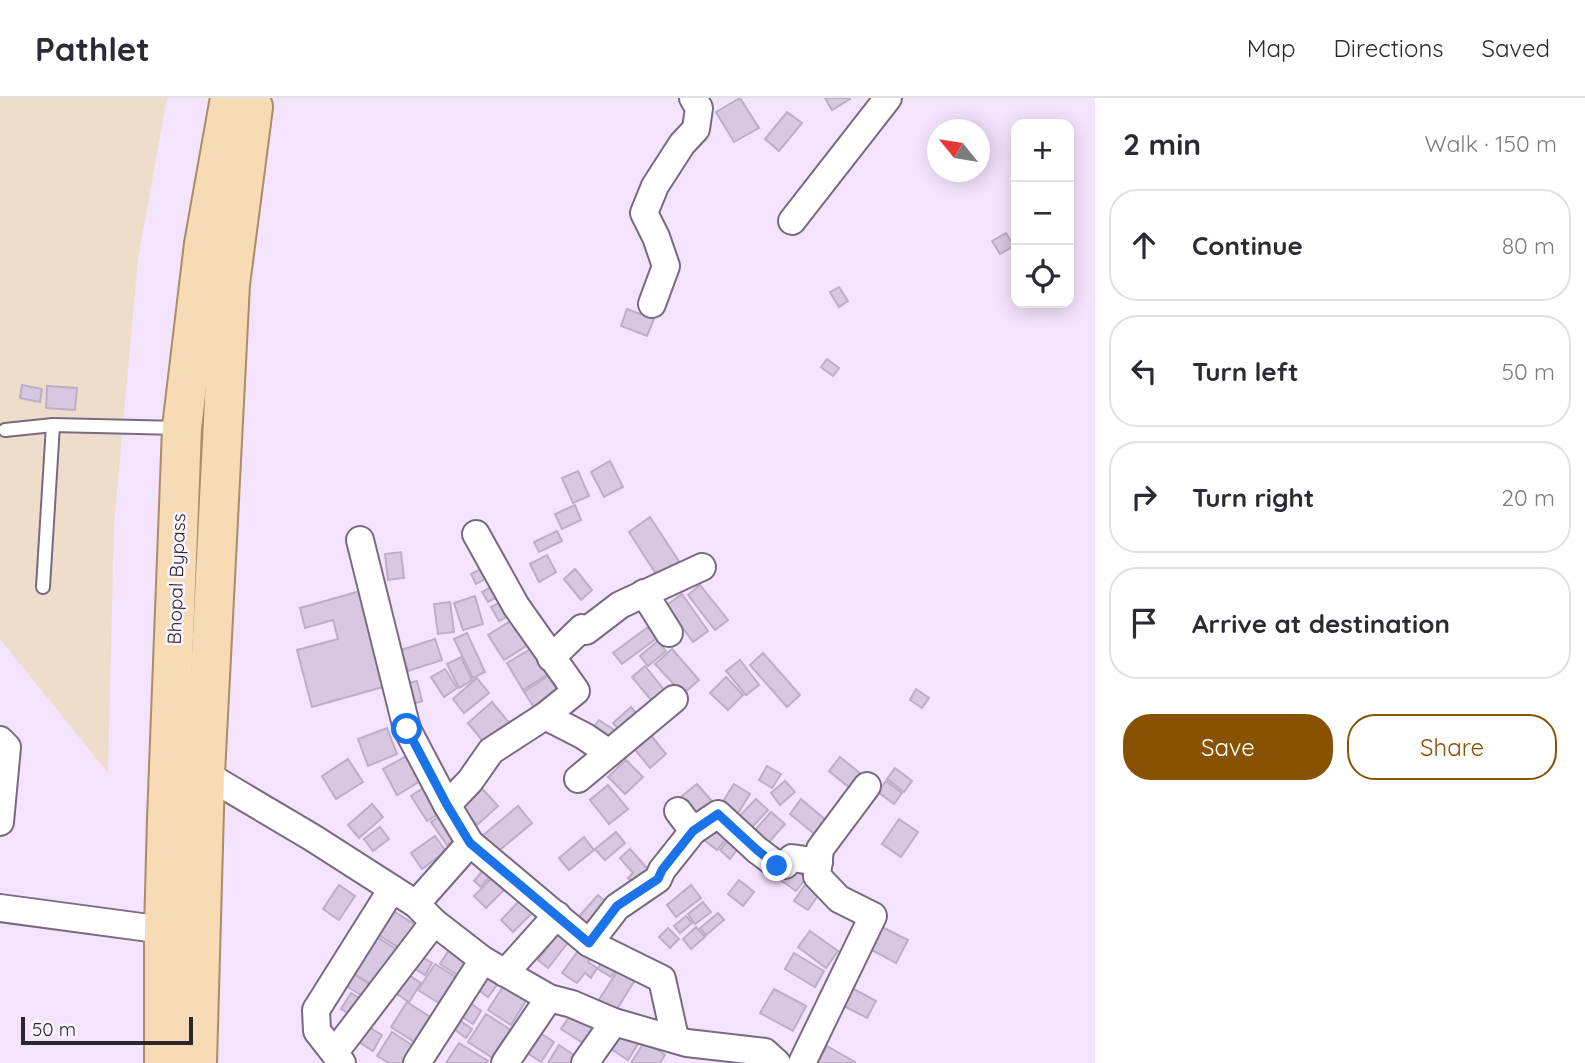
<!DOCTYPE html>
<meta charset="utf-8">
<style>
:root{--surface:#fff;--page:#f7f7f7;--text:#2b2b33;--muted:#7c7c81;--line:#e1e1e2;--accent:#885202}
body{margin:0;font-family:Quicksand,sans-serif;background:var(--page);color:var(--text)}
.controls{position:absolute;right:21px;top:21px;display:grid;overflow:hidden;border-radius:14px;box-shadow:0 4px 18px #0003}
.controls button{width:63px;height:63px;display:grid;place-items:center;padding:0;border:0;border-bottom:2px solid var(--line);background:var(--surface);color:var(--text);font:35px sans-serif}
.compass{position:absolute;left:927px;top:21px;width:63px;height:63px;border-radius:50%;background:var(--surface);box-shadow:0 4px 18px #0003;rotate:300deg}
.scale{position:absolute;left:21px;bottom:18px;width:172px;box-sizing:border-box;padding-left:7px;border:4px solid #2c262f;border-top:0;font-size:19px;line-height:24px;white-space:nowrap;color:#2c262f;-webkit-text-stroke:5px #fbf5ff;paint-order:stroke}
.stop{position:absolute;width:21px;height:21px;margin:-16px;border:5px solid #1a73e8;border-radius:50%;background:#fff}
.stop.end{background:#1a73e8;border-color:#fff;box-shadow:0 2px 7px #0008}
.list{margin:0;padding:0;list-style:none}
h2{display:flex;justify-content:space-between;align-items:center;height:91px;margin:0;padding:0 28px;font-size:30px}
h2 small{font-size:23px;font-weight:400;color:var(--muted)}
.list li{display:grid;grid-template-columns:46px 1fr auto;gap:21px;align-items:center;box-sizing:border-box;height:112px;margin:0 14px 14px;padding:0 14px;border:2px solid var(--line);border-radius:28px}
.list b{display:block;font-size:26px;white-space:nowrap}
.list em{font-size:23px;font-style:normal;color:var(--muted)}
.actions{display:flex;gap:14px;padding:21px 28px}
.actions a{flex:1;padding:16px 0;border:2px solid var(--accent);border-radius:28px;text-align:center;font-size:24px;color:var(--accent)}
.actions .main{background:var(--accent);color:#fff}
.icon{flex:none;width:38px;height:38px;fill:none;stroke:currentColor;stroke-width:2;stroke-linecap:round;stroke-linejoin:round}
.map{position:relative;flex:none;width:1095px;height:965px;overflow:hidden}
header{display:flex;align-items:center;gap:42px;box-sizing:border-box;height:98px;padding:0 35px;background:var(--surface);border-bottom:2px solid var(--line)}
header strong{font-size:33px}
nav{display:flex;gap:38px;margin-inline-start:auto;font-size:24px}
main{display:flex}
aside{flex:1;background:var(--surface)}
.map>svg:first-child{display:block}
.education{fill:#efddcc}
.building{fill:#d7c7e0;stroke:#bdadc6;stroke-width:2}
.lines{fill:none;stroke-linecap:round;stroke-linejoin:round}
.lane-casing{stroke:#796a81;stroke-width:16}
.street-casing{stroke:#796a81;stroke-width:30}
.primary-casing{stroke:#ab8c66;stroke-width:42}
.lane{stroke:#fff;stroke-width:12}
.street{stroke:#fff;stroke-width:26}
.primary{stroke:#f6dbb5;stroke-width:38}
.route{stroke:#1a73e8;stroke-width:9}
.labels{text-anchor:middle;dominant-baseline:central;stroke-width:5;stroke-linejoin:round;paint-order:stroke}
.street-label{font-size:19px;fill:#2c262f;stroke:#fbf5ff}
</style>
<header>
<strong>Pathlet</strong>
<nav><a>Map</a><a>Directions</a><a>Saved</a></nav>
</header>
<main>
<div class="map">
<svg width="1095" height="965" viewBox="0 0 1095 965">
<rect width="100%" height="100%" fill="#f4e3fd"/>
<polygon class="education" points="0,0 167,0 138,161 114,427 108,675 0,541"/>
<g class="building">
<polygon points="740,0 759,30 734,44 716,14"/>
<polygon points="825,0 850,0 850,1 832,12"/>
<polygon points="787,14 802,25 779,53 765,41"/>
<polygon points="1006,135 1014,148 1000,156 992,143"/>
<polygon points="839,189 848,203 839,209 830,194"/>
<polygon points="627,211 654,221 647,238 621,228"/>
<polygon points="827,261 839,270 833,278 821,269"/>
<polygon points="22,287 42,291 40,304 20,300"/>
<polygon points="47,288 77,290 75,312 46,310"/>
<polygon points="610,363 623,389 604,399 591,374"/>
<polygon points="578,373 589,398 573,405 562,380"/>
<polygon points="575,407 581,422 562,431 555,416"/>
<polygon points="650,419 680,465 658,479 629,434"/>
<polygon points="557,433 562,443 539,454 534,444"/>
<polygon points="401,454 404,480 388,482 385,456"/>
<polygon points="547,457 556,474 539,484 530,466"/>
<polygon points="492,465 497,474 476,486 471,476"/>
<polygon points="575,471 592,492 581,502 564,481"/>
<polygon points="495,487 501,497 488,504 482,494"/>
<polygon points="700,487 728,522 715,532 688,497"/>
<polygon points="364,492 390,587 312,609 297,552 338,541 333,522 305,530 300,510"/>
<polygon points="682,496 708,533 693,544 667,507"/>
<polygon points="475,498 483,526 463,532 454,505"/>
<polygon points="503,503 511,517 499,523 491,509"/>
<polygon points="450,504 454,534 438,536 434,506"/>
<polygon points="512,522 528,547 504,562 488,537"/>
<polygon points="648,529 657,540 622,566 613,555"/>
<polygon points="467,535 485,574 473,580 454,541"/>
<polygon points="435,541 442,562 408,573 401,552"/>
<polygon points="658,543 666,553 648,568 640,558"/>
<polygon points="532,550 548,576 523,592 507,565"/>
<polygon points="672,551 699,582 683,596 655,566"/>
<polygon points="763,555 800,597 787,609 750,567"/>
<polygon points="461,559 472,582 459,590 447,566"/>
<polygon points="740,562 759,587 746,597 726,573"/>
<polygon points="645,568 669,598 657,609 632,579"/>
<polygon points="445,571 457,590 444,599 431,579"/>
<polygon points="548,578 564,602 539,617 524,594"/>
<polygon points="726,579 743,597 728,612 710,595"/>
<polygon points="477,580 489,595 464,615 453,601"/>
<polygon points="417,583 422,603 410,607 405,586"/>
<polygon points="916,591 929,600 922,610 910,602"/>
<polygon points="492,604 511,627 486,647 468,625"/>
<polygon points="631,609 640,620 622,635 613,625"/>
<polygon points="599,622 620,636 612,648 590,635"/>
<polygon points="387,630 397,656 368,668 358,641"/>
<polygon points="645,630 666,656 650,670 628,643"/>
<polygon points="410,656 424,681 397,697 383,671"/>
<polygon points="840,659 861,676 850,690 829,673"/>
<polygon points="348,661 363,684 336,701 322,678"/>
<polygon points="626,662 643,679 625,696 608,679"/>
<polygon points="767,668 781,676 772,690 759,682"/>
<polygon points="895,670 912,683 904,694 887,681"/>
<polygon points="785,683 795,694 780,707 771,695"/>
<polygon points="886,683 902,695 894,706 878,694"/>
<polygon points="477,685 498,708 477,727 456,704"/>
<polygon points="697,686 716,708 695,726 676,703"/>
<polygon points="734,686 750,696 733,723 717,713"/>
<polygon points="608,687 628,711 609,726 590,702"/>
<polygon points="426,688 442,714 427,723 411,698"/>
<polygon points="756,701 768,712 744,738 732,726"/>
<polygon points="801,701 828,724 817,738 790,716"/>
<polygon points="372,706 383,719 359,740 348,727"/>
<polygon points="518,708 532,725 495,756 481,739"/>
<polygon points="446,714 462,737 447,747 431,724"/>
<polygon points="771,714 785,726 761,753 748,740"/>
<polygon points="715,719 732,733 717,752 700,739"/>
<polygon points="899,721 918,734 901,759 882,746"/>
<polygon points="380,729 389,741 373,753 364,741"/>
<polygon points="616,734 625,745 605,762 595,751"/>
<polygon points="733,736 743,744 730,761 720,752"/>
<polygon points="435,738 446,753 422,771 411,755"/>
<polygon points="584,739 594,752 569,772 559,760"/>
<polygon points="630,751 654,778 638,791 628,780 633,775 620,760"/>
<polygon points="786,766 806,780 796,793 776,779"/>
<polygon points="484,771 491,777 481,789 474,783"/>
<polygon points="495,777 507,789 486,810 474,798"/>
<polygon points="739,782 754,794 743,808 728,796"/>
<polygon points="807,784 821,793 808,812 794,803"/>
<polygon points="339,787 355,798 339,822 323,811"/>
<polygon points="691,787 701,800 676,819 667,807"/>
<polygon points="598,797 613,810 592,835 576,822"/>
<polygon points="524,798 537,810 513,834 501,822"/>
<polygon points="703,804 711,814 695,826 688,816"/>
<polygon points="387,809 419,829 404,853 372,833"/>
<polygon points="718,815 724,822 706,837 700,830"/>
<polygon points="686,818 692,825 680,835 674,828"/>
<polygon points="878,827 908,842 896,865 866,849"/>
<polygon points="696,829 705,839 691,851 683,841"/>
<polygon points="668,830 679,841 670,850 659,839"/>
<polygon points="810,833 838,853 826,870 798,849"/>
<polygon points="560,834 570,842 548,870 538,862"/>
<polygon points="374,837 402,855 379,891 351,874"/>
<polygon points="583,846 595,854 588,864 597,870 591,880 585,875 577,885 562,875"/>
<polygon points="449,852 470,866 462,880 440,866"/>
<polygon points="416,855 432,865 425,877 409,867"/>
<polygon points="794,855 824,873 815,889 785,871"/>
<polygon points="603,862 617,870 611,879 598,871"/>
<polygon points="435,866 459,881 442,907 418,892"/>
<polygon points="619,871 635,882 615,914 598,903"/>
<polygon points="403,873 421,885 409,904 391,892"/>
<polygon points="351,874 376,891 369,902 343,886"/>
<polygon points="480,875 497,887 488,899 472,887"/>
<polygon points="504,887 527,901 511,927 488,912"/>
<polygon points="850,889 876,903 867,920 840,906"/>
<polygon points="774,891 806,908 793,933 760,915"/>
<polygon points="351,895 368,905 358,921 341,911"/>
<polygon points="464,900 481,913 473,926 454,913"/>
<polygon points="407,904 432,920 416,945 391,929"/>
<polygon points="486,916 514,934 496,962 468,944"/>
<polygon points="571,916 596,932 586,947 561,931"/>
<polygon points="452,917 472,931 466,940 446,925"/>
<polygon points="361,924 382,937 373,953 351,939"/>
<polygon points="534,931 554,944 541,964 521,951"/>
<polygon points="392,934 415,949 405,965 389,965 377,958"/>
<polygon points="618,934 638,946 628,962 608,949"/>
<polygon points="645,943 665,957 660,965 631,965"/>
<polygon points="459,945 488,963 486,965 446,965"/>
<polygon points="559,947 578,960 575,965 548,965"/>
<polygon points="827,948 855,964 855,965 817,965"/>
</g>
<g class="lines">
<defs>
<g id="lane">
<polyline points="5,332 53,327 180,330"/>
<polyline points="43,489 53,327"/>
</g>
<g id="street">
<polyline points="792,123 888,0"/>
<polyline points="652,206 666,168 656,139 644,115 655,88 682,46 696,31 699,10 693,0"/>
<polyline points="360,442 407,631 447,707 470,745 589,845 662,881 675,940"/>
<polyline points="644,495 669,535"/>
<polyline points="551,560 582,530 586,533 620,507 702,469"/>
<polyline points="545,618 584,638 609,655"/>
<polyline points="0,642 7,649 0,724"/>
<polyline points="205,676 313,740 416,806 434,824 483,862 549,900 572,906 614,924 687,945 765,954 777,965"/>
<polyline points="578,681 674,601"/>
<polyline points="447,707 470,683 491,653 545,618 576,593 516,508 476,436"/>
<polyline points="678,713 693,733 718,716 757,752 777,767 785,767 792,760 819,764"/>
<polyline points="416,806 470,745"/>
<polyline points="0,810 164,832"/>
<polyline points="589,845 617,809 658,781 662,772 693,733"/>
<polyline points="505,875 557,817"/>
<polyline points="335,954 434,824"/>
<polyline points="342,965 317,933 316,912 392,791"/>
<polyline points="417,965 483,862"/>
<polyline points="505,965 549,900"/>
<polyline points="585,965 614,924"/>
<polyline points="802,965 873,818 839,801 817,778 820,751 867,688"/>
</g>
<g id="primary">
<polyline points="164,965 164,832 167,721 182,330 204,146 230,0"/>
<polyline points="197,965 205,676 230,186 253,9"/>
</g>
</defs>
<use href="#lane" class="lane-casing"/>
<use href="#street" class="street-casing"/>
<use href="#primary" class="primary-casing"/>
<use href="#lane" class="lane"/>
<use href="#street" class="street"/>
<use href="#primary" class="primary"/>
</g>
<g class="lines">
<polyline class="route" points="407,631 447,707 470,745 589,845 617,808 658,781 662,772 693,733 718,716 757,752 777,768"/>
</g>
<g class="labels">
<g class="street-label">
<text transform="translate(176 481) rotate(-88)">Bhopal Bypass</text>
</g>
</g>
</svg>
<div class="controls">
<button>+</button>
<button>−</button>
<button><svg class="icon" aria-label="locate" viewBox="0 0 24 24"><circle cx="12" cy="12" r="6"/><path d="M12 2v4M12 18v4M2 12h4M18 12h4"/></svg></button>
</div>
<svg class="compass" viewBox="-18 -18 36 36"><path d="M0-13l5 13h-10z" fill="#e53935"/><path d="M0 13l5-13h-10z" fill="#7c7c81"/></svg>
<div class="scale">50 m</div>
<div class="stop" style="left:407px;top:631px"></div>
<div class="stop end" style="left:777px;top:768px"></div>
</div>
<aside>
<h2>2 min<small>Walk · 150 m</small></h2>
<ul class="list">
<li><svg class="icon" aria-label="ahead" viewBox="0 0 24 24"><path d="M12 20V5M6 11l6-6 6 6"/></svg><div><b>Continue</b></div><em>80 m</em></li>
<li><svg class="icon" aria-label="left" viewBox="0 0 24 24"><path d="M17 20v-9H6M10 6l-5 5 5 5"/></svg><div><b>Turn left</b></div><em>50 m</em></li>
<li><svg class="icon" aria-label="right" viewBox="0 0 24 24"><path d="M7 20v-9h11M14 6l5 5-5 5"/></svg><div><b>Turn right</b></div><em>20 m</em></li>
<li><svg class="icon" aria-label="arrive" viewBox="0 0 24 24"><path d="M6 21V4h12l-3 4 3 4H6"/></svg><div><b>Arrive at destination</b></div></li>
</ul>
<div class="actions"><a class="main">Save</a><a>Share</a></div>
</aside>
</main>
